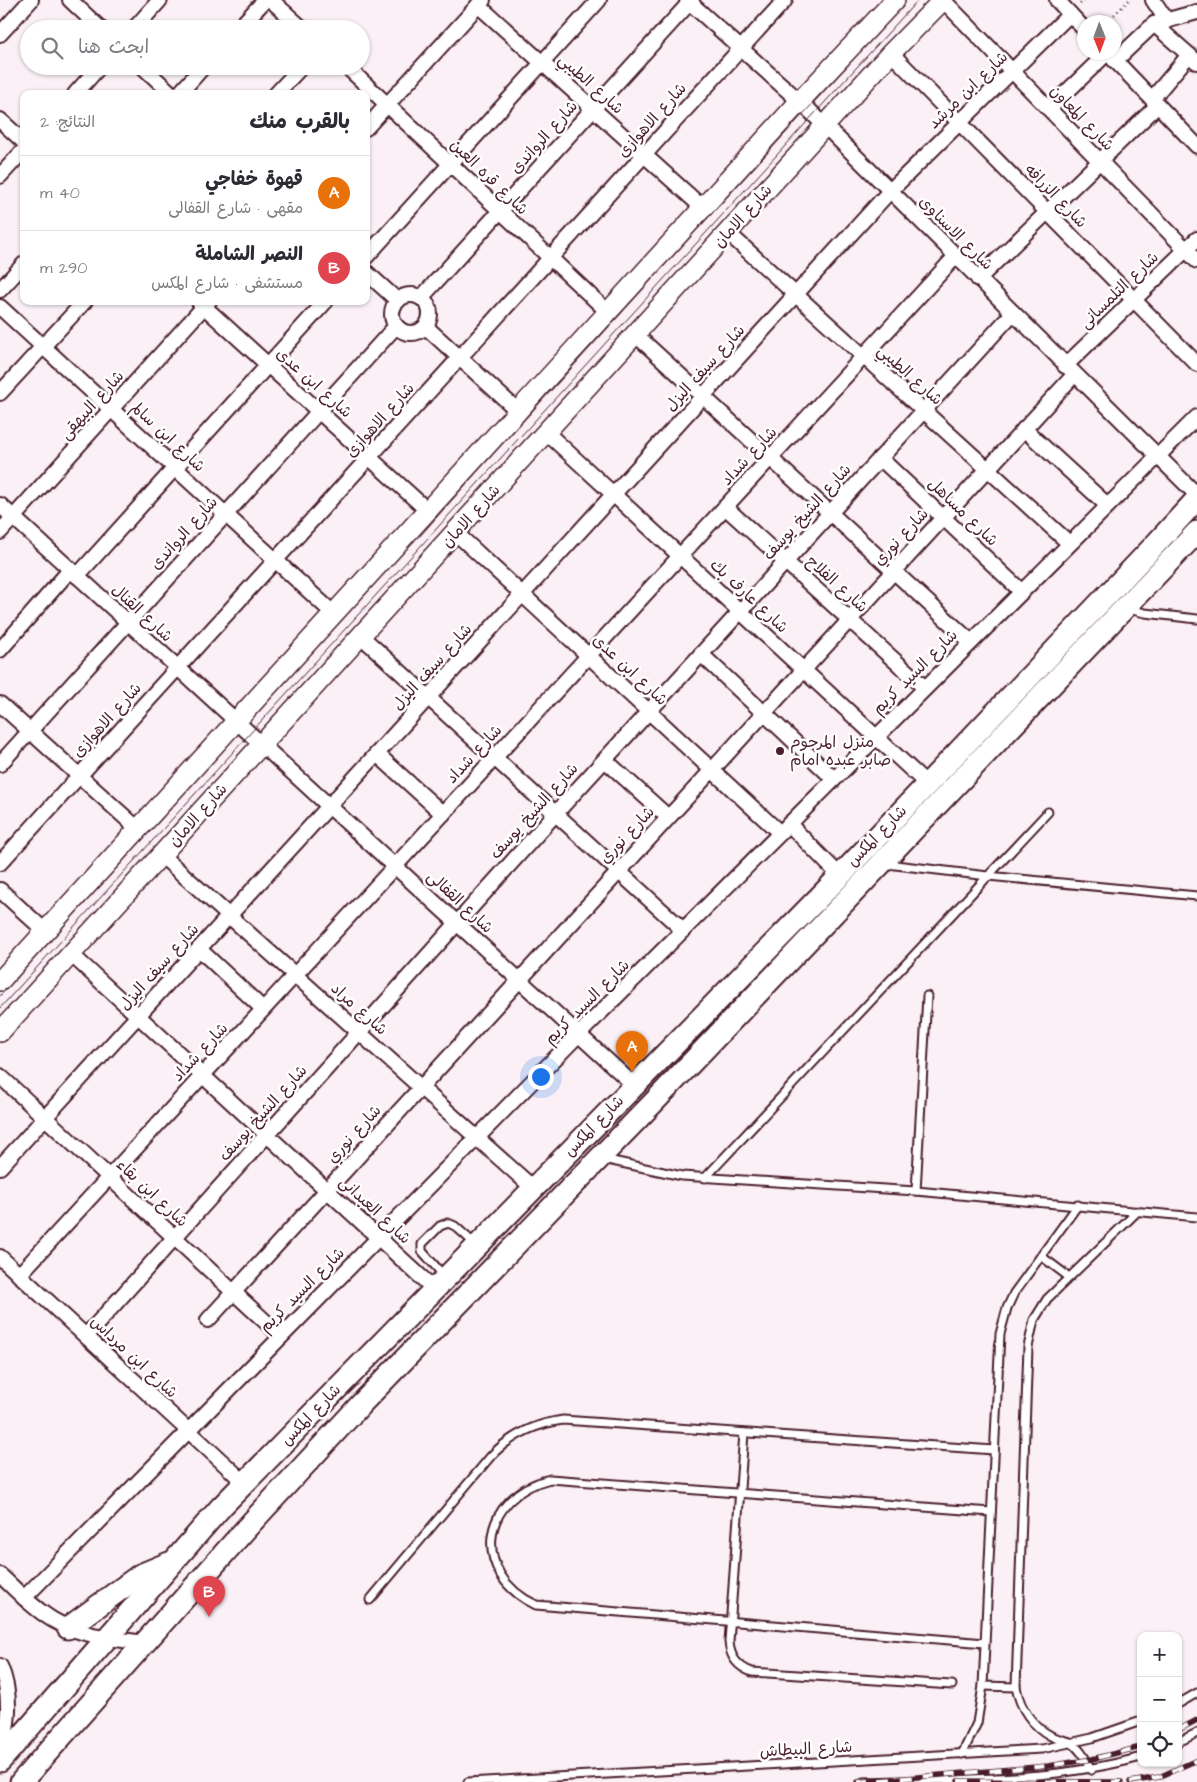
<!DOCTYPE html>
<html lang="ar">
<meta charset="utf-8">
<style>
:root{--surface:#fff;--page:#f2f2f3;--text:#2b2b33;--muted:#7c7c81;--line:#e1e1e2;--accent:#d93025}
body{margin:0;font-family:"Architects Daughter","Playpen Sans Arabic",sans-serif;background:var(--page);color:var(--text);direction:rtl}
.controls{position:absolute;right:15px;bottom:15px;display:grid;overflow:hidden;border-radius:10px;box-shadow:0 1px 4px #0004}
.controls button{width:45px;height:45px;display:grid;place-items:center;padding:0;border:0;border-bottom:1px solid var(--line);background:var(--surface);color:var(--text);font:25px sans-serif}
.compass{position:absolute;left:1077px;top:15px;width:45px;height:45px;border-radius:50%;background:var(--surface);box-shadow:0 1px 4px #0004;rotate:179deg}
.you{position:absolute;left:540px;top:1076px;width:18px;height:18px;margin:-12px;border:4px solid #fff;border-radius:50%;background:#1a73e8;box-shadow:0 0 0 8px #1a73e833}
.badge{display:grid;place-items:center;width:32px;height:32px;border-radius:50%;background:var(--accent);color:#fff;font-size:16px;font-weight:700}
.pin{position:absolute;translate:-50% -41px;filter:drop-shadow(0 1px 2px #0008)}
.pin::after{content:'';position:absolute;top:26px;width:18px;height:15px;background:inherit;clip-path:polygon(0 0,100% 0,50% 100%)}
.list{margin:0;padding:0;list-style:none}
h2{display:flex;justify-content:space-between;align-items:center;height:65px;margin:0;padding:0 20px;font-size:21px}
h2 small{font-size:16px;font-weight:400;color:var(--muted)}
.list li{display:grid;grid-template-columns:32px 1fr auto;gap:15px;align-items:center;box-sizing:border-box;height:75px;padding:0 20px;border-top:1px solid var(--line)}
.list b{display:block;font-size:19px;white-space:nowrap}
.list p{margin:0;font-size:16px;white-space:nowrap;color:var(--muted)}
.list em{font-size:16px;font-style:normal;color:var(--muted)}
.icon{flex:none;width:28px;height:28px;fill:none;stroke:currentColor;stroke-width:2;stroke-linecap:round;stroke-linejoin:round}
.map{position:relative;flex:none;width:1197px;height:1782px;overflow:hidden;direction:ltr}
.search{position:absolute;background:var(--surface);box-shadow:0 1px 4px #0004;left:20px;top:20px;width:350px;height:55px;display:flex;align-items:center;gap:12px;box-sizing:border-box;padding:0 18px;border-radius:28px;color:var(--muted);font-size:19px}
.panel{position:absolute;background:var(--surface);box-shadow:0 1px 4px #0004;left:20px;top:90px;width:350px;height:215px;border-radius:10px;direction:rtl}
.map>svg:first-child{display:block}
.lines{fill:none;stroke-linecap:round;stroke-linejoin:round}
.lane-casing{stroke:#4a1f2b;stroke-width:11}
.street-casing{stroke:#4a1f2b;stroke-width:18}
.secondary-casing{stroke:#4a1f2b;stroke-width:22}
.primary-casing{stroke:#4a1f2b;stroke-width:25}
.path{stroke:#4a1f2b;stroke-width:2.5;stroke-dasharray:1 4;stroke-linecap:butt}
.lane{stroke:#fff;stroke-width:7}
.street{stroke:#fff;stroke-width:14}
.secondary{stroke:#fff;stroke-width:19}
.primary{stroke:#fff;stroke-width:21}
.tram{stroke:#4a1f2b;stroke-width:1}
.rail-casing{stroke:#4a1f2b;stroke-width:5.5}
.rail{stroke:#fff;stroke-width:4;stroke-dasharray:11;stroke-linecap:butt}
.poi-dot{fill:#4a1f2b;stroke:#fff;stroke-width:2}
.labels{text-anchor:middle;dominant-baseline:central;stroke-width:5;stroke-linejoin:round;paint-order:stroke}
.street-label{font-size:16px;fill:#4a1f2b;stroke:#fff}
.poi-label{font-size:16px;fill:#4a1f2b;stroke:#fff;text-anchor:start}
</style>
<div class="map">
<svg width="1197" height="1782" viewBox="0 0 1197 1782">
<rect width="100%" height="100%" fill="#faf0f6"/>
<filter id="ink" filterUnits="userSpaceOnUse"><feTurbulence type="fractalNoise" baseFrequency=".02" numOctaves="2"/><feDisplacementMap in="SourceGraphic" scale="10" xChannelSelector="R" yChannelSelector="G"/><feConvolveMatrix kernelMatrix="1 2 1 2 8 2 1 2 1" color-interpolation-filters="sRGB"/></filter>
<g filter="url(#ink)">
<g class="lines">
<defs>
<g id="lane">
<polyline points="1128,609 1145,613 1197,619"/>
<polyline points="887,864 988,876 1197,896"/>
<polyline points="603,1159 682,1176 916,1191 1197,1217"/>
<polyline points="705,1178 1048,812"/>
<polyline points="916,1191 927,996"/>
<polyline points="1041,1256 1069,1277"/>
<polyline points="444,1276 422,1251 422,1244 440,1226 448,1223 455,1226 475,1244"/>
<path d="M 744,1433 L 729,1642 C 730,1657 738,1667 752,1672 L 952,1685"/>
<path d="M 370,1600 L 491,1456 C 511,1435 534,1424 563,1420 L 994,1450"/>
<path d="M 985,1643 L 536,1605 C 470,1574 480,1496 550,1479 L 991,1512"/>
<polyline points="983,1686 1016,1687"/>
<polyline points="1178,1704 1197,1693"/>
<polyline points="1178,1742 1197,1733"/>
<polyline points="962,1754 977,1723 983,1686 1000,1334 1007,1308 1014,1293 1078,1205"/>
<path d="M 1091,1770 C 1087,1761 1079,1747 1070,1742 C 1064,1740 1057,1739 1051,1736 C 1032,1726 1020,1708 1016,1687 L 1028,1347 L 1034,1320 L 1047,1299 L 1138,1211"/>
<polyline points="468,1782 1042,1749 1092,1738 1141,1721"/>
<path d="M 863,1782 C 956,1779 1051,1782 1141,1757"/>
</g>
<g id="street">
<polyline points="70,0 101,29"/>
<polyline points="271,0 303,29"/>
<polyline points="687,0 807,108 1197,495"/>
<polyline points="943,0 1197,261"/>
<polyline points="1057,0 1084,29"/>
<polyline points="1153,0 1167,21"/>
<polyline points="478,5 703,208"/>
<polyline points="1154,24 1197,62"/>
<polyline points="134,29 160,0"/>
<polyline points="238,29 265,0"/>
<polyline points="0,34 31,0"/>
<polyline points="1107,52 1197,146"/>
<polyline points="891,53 1197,364"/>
<polyline points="1115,61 1154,24 1197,12"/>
<polyline points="142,66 172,94"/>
<polyline points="346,66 608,312"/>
<polyline points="75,94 100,66"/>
<polyline points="179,94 204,66"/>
<polyline points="276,94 302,66"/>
<polyline points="1152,99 1189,55"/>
<polyline points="1049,109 1107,53"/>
<polyline points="0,120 24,142"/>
<polyline points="366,128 483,0"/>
<polyline points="0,176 24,150"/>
<polyline points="728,233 1069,543"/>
<polyline points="366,257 599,0"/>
<polyline points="366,272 398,301"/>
<polyline points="978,279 1158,105"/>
<polyline points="0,290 24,264"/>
<circle cx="411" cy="314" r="19"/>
<polyline points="421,298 692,0"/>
<polyline points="199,302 428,511"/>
<polyline points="0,307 334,614"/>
<polyline points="426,327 518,411"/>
<polyline points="636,335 971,642"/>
<polyline points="1065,366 1197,239"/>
<polyline points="0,393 85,301"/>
<polyline points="1024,429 1107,505"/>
<polyline points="547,433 927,784"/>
<polyline points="880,458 1021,591"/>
<path d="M 0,505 C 211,699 423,891 634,1085"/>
<polyline points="725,507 925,688"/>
<polyline points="0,532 209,301"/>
<polyline points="456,533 780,833"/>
<polyline points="77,576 326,301"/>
<polyline points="361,636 683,930"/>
<polyline points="0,650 70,570"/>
<polyline points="701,654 834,779"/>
<polyline points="0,704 138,829"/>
<polyline points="377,754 443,814"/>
<polyline points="605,760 668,817"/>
<polyline points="0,764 396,326"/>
<polyline points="789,824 840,876"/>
<polyline points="161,855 533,1188"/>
<polyline points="0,863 785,0"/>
<polyline points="0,890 45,931"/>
<polyline points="199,949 263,1009"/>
<polyline points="71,954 434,1289"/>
<polyline points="0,1076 281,1336"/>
<polyline points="0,1167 890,191 1070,14"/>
<polyline points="0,1257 245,1483"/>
<polyline points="19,1275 955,257"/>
<polyline points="208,1320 1074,375"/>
<polyline points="86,1336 556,813 1012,314"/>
<path d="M 0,1575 C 17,1591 33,1608 53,1620 C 80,1636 115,1639 146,1643"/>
<polyline points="24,1598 579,1034 1197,417"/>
<path d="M 0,1666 C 13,1696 8,1725 1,1756"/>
</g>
<g id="secondary">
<polyline points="0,981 799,102 895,0"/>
<polyline points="0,1032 891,53 943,0"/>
</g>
<g id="primary">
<polyline points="68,1628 140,1575 169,1563"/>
<polyline points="0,1761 221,1507 840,876 1152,548 1197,499"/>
<polyline points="21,1782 252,1522 362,1403 653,1103 1197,532"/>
</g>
</defs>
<use href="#lane" class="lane-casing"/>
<use href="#street" class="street-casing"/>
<use href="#secondary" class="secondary-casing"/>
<use href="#primary" class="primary-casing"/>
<g class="path">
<polyline points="1080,4 1085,0"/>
<polyline points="1107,22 1129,0"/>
</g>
<use href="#lane" class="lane"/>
<use href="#street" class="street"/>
<use href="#secondary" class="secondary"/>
<use href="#primary" class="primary"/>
<g class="tram">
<polyline points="420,536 557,382 850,63"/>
<polyline points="0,996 175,804"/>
<polyline points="0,1008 918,0"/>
</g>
<defs>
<g id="rail">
<polyline points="1178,1730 1197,1720"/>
<polyline points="958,1781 1121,1782"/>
<polyline points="858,1782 1048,1766 1092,1759 1141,1747"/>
<polyline points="1130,1782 1159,1777 1197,1760"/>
</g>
</defs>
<use href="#rail" class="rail-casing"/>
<use href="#rail" class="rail"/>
</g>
</g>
<circle class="poi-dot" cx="780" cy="751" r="5"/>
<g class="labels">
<g class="street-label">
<text transform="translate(591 84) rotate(42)">شارع الطيبي</text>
<text transform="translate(968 90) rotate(-44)">شارع ابن مرشد</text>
<text transform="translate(1082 118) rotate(46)">شارع المعاون</text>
<text transform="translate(652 120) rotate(-48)">شارع الاهوازى</text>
<text transform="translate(544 137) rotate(-48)">شارع الرواندى</text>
<text transform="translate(489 177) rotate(44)">شارع قره العين</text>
<text transform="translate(1056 196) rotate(46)">شارع الزرافه</text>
<text transform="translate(743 216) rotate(-48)">شارع الامان</text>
<text transform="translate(956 233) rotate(45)">شارع الاسناوى</text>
<text transform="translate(1119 290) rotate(-44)">شارع التلمسانى</text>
<text transform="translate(705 368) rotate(-48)">شارع سيف اليزل</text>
<text transform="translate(910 375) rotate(42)">شارع الطيبي</text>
<text transform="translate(314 383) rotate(42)">شارع ابن عدى</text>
<text transform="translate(92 405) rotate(-48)">شارع البيهقى</text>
<text transform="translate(380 420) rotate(-48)">شارع الاهوازى</text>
<text transform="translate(168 437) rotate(43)">شارع ابن سالم</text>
<text transform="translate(749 456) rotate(-47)">شارع شداد</text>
<text transform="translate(807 512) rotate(-48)">شارع الشيخ يوسف</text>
<text transform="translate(963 512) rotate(44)">شارع مساهل</text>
<text transform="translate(471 516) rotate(-48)">شارع الامان</text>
<text transform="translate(184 533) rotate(-48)">شارع الرواندى</text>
<text transform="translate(901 537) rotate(-47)">شارع نوري</text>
<text transform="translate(837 584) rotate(42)">شارع الفلاح</text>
<text transform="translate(749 596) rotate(43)">شارع عارف بك</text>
<text transform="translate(142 613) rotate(43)">شارع القنال</text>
<text transform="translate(432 667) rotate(-48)">شارع سيف اليزل</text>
<text transform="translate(630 670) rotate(43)">شارع ابن عدى</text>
<text transform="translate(915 672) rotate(-45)">شارع السيد كريم</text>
<text transform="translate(107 720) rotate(-48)">شارع الاهوازى</text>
<text transform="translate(474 754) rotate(-47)">شارع شداد</text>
<text transform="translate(534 811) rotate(-48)">شارع الشيخ يوسف</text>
<text transform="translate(198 815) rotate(-48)">شارع الامان</text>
<text transform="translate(627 835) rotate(-47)">شارع نوري</text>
<text transform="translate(877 836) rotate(-46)">شارع المكس</text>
<text transform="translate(460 902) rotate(43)">شارع القفالى</text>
<text transform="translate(159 967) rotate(-48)">شارع سيف اليزل</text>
<text transform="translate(587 1002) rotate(-45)">شارع السيد كريم</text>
<text transform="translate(359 1009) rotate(42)">شارع مراد</text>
<text transform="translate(200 1052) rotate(-47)">شارع شداد</text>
<text transform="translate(263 1113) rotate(-48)">شارع الشيخ يوسف</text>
<text transform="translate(594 1126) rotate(-46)">شارع المكس</text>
<text transform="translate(354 1134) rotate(-48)">شارع نوري</text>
<text transform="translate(152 1193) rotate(43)">شارع ابن بقاء</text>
<text transform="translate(375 1210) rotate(43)">شارع العبدانى</text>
<text transform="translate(302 1290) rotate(-45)">شارع السيد كريم</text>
<text transform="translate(134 1357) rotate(43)">شارع ابن مرداس</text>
<text transform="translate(311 1415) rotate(-46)">شارع المكس</text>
<text transform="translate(806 1749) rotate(-3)">شارع البيطاش</text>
</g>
<g class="poi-label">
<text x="790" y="742">منزل المرحوم<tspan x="790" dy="18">صابر عبده امام</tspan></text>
</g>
</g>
</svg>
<div class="controls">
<button>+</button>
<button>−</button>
<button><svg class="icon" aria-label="locate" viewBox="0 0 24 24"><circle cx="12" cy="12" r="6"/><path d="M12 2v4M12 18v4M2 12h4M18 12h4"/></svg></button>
</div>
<svg class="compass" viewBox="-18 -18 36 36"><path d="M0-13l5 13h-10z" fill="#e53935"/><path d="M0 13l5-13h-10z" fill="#7c7c81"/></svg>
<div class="you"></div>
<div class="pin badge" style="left:632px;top:1072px;background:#e8710a">A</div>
<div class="pin badge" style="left:209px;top:1617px;background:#e0444e">B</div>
<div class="search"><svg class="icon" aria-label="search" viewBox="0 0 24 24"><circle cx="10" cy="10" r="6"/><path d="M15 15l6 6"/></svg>ابحث هنا</div>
<section class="panel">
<h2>بالقرب منك<small>النتائج: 2</small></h2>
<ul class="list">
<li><span class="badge" style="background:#e8710a">A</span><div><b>قهوة خفاجي</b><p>مقهى · شارع القفالى</p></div><em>40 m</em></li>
<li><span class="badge" style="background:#e0444e">B</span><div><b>النصر الشاملة</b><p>مستشفى · شارع المكس</p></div><em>290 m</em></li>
</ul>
</section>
</div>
